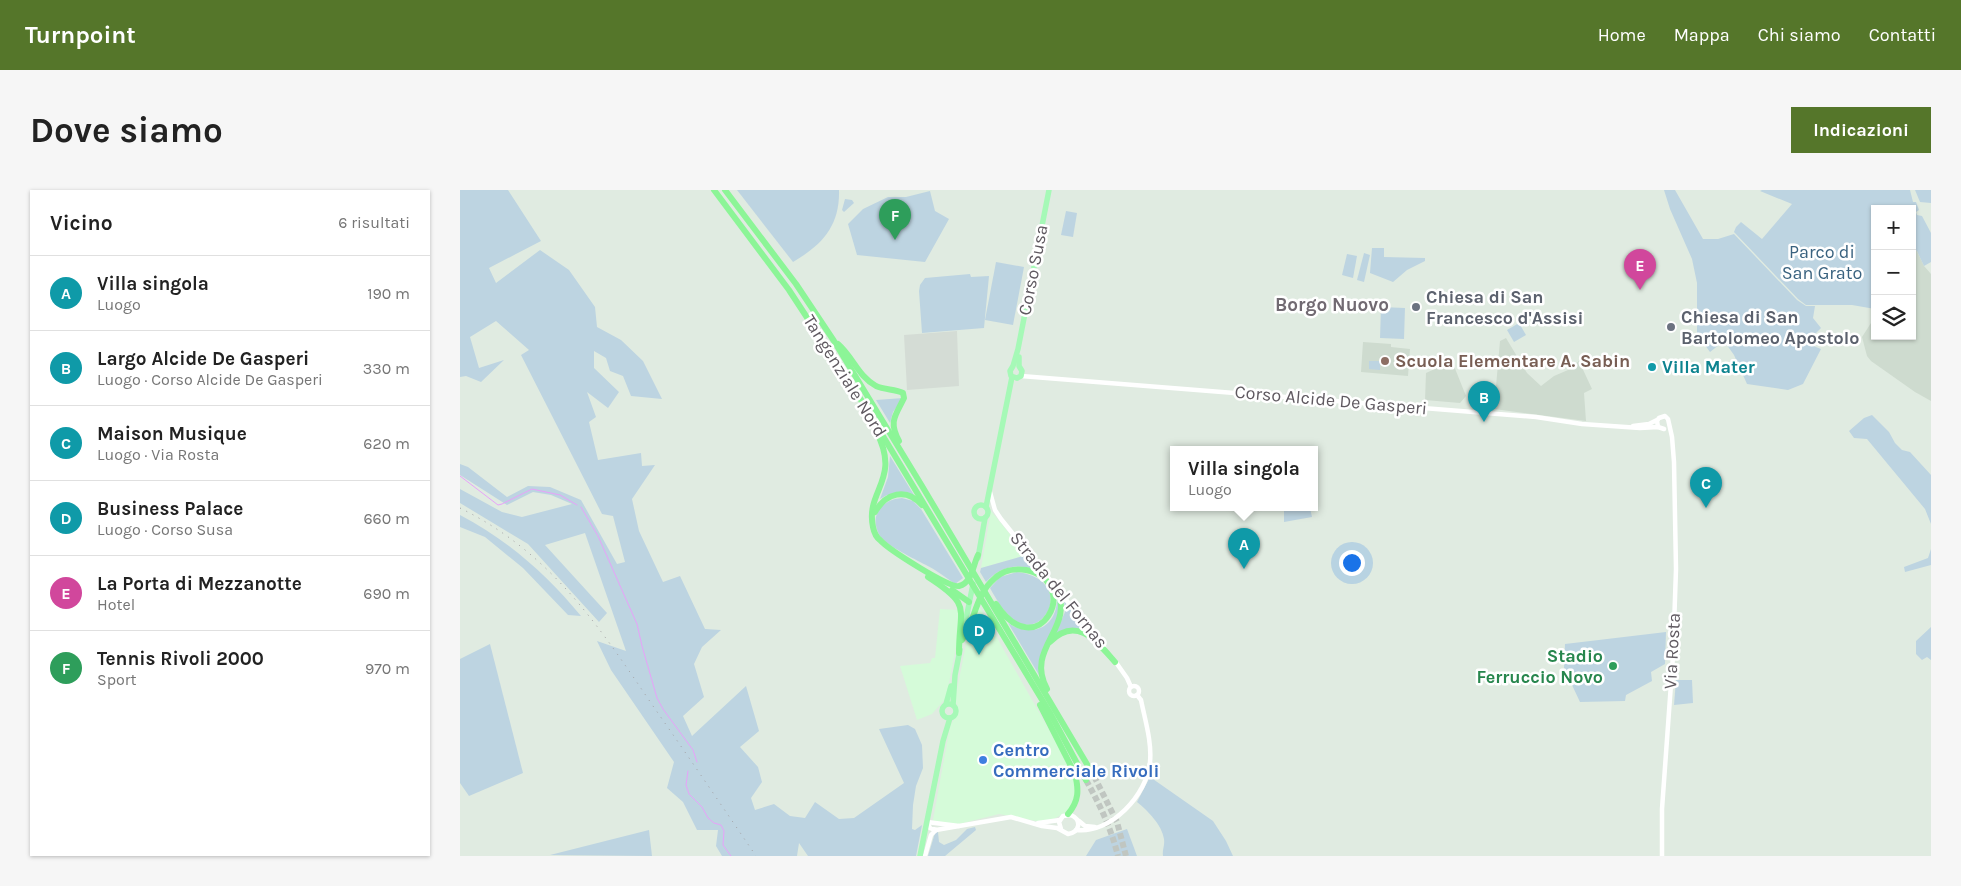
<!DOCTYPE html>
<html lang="it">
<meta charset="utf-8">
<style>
:root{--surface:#fff;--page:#f6f6f6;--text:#222;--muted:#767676;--line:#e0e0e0;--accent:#55762a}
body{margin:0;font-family:Karla,sans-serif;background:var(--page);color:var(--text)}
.controls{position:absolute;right:15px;top:15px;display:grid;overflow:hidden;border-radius:0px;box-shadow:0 1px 4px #0004}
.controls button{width:45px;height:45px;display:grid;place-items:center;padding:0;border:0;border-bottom:1px solid var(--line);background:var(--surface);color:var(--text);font:25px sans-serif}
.you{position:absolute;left:891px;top:372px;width:18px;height:18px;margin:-12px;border:4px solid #fff;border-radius:50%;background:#1a73e8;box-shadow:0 0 0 8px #1a73e833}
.badge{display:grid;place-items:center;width:32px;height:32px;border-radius:50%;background:var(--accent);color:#fff;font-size:16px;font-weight:700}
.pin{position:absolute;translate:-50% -41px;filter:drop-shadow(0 1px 2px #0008)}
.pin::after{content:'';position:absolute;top:26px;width:18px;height:15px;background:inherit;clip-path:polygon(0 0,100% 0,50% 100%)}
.popup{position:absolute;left:710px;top:256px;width:148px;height:65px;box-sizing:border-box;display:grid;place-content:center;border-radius:0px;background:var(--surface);filter:drop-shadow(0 1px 4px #0005);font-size:16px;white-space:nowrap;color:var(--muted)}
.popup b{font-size:19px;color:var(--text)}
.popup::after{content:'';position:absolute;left:50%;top:100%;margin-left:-10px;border:10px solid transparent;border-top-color:var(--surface)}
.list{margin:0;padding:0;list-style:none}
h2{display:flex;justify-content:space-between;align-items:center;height:65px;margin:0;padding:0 20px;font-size:21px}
h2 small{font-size:16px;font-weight:400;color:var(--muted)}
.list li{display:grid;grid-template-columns:32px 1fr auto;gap:15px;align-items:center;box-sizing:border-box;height:75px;padding:0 20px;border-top:1px solid var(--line)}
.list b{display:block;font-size:19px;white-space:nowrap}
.list p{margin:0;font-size:16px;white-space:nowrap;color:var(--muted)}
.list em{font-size:16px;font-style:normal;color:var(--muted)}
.icon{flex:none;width:28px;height:28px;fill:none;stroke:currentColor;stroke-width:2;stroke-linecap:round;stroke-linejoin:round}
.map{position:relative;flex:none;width:1471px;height:666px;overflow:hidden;border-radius:0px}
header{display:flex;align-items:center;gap:30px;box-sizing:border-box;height:70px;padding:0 25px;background:var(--accent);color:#fff}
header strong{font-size:24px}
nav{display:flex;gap:28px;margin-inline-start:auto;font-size:18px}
.intro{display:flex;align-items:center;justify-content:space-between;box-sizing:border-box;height:120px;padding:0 30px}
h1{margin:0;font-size:35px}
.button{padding:12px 22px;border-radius:0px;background:var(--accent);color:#fff;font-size:18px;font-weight:700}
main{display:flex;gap:30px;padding:0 30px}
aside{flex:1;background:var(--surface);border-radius:0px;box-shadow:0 1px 4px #0004}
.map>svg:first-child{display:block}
.commercial{fill:#d5fbd9}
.industrial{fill:#d4dcd5}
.education{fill:#cedbcf}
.green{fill:#bdd4e1}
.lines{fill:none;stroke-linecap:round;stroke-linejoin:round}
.stream{stroke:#e7a2f9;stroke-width:1}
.highway-tunnel{stroke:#c0c6c1;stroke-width:6;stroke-dasharray:6 3;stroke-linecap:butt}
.minor{stroke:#fff;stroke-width:4.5}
.major{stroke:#a6f9b7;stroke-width:5.5}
.highway{stroke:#8cf597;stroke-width:6}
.rail{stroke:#a2a0a3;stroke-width:1;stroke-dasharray:1 6;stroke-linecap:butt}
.worship-dot{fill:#6b7280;stroke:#fff;stroke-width:2}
.education-dot{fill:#8d6e63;stroke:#fff;stroke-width:2}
.culture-dot{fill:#0f9aa8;stroke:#fff;stroke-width:2}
.leisure-dot{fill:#2e9e5b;stroke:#fff;stroke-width:2}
.shop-dot{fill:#3f7fe0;stroke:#fff;stroke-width:2}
.labels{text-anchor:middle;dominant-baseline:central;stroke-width:5;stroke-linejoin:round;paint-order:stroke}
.park-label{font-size:18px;fill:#39627f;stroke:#fff}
.street-label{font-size:18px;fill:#5f5960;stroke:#fff}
.worship-label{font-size:18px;font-weight:bold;fill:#5b616d;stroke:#fff;text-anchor:start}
.education-label{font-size:18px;font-weight:bold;fill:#785e54;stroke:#fff;text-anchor:start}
.culture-label{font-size:18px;font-weight:bold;fill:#0d838f;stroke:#fff;text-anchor:start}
.leisure-label{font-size:18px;font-weight:bold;fill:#27864d;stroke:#fff;text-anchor:end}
.shop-label{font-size:18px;font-weight:bold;fill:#366cbe;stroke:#fff;text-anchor:start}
.neighbourhood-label{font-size:19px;font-weight:bold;fill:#716a72;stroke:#fff}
</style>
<header>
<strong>Turnpoint</strong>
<nav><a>Home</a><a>Mappa</a><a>Chi siamo</a><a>Contatti</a></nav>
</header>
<div class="intro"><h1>Dove siamo</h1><a class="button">Indicazioni</a></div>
<main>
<aside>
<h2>Vicino<small>6 risultati</small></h2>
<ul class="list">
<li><span class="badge" style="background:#0f9aa8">A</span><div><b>Villa singola</b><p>Luogo</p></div><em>190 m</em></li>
<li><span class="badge" style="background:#0f9aa8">B</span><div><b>Largo Alcide De Gasperi</b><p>Luogo · Corso Alcide De Gasperi</p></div><em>330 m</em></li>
<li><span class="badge" style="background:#0f9aa8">C</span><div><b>Maison Musique</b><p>Luogo · Via Rosta</p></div><em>620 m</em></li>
<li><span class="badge" style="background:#0f9aa8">D</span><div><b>Business Palace</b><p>Luogo · Corso Susa</p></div><em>660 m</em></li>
<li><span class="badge" style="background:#d1479c">E</span><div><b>La Porta di Mezzanotte</b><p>Hotel</p></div><em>690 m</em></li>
<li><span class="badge" style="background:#2e9e5b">F</span><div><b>Tennis Rivoli 2000</b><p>Sport</p></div><em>970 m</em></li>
</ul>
</aside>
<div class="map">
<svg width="1471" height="666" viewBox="0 0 1471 666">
<rect width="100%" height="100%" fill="#e0ebe1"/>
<g class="commercial">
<polygon points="531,321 567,365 521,378"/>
<polygon points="519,416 597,554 615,592 616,607 608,621 590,631 576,631 539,624 499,634 477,633 473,630 490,536 498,523 498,517 495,510 508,444"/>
<polygon points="480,419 499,420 499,443 486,508 472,524 457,530 440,476 470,473 472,468 475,468"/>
</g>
<polygon class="industrial" points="497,141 499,196 447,200 444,145"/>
<g class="education">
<polygon points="1452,57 1457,61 1464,76 1471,84 1471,211 1455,202 1411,171 1407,166 1402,147 1411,133 1415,120 1415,146 1452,146"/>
<polygon points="1046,148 1067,183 1081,196 1094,186 1108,180 1119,171 1132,199 1124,203 1126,231 1034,219 1040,151"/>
<polygon points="903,152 931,154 931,157 950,159 948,186 901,182"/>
<polygon points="992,171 1006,206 1000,213 965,210 966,183"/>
</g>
<g class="green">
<polygon points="0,0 48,0 81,51 29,78 36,93 80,60 109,80 135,117 137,137 161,150 183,171 202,209 171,206 163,186 150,181 146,168 134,161 134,178 159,202 148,218 127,202 136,227 129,232 138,270 181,263 182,276 195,275 172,309 179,341 203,392 220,386 245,439 261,440 242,457 234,474 244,507 223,526 232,546 286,496 299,541 280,557 298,577 302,592 291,608 295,620 314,614 330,626 345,628 355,612 379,629 394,628 444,593 419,539 448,535 455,539 462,555 463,578 456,596 453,615 452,639 455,640 462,635 456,666 348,666 339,653 337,666 262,666 256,656 258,640 237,640 223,612 207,598 214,572 151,480 137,451 166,461 125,343 85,355 147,423 139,432 68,354 0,313 0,299 42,322 62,327 112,314 91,305 73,302 47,315 0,285 0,274 8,277 47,307 68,296 90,297 121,310 157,374 165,372 153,326 142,324 61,165 69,160 36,131 10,147 19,178 44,170 21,192 6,186 0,187"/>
<path d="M 277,0 L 379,0 C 380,36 362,55 333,72 Z"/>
<polygon points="1204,0 1215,0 1243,49 1258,49 1274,44 1337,110 1346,116 1355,116 1353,128 1361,138 1351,148 1351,155 1361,159 1343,194 1328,200 1287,194 1274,165 1264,151 1250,162 1237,144 1237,93 1232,69 1210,19"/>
<polygon points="1302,0 1450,0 1453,12 1456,12 1459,20 1456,22 1457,25 1462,26 1471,43 1471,72 1464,76 1457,61 1452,57 1452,19 1415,19 1415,119 1392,115 1346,115 1338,109 1274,42 1276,37 1281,32 1302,49 1332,14 1300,1"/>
<polygon points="1455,0 1471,0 1471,13 1460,12"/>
<polygon points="470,1 475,21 489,29 465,72 397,65 388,34 403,19 428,7 446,7"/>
<polygon points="385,9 392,10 394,13 384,22 382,20"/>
<polygon points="606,21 617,23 613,47 601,45"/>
<polygon points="912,58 924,58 924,67 965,68 965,71 947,80 933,92 910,83"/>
<polygon points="904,63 910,65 904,92 897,90"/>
<polygon points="887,64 897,66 893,88 882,85"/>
<polygon points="536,72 564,77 553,135 525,130"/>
<polygon points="510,84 511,87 529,86 524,138 462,143 459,101 460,95 465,88"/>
<polygon points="921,117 945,118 944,149 920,148"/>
<polygon points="1059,133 1066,145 1054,152 1047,140"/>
<polygon points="909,171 920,171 920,180 909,179"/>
<polygon points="443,208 433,222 430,233 416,210"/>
<polygon points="1412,225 1429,242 1435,253 1442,260 1450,262 1471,285 1471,334 1465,319 1407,249 1394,248 1389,241 1404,228"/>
<polygon points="430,266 454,305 427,305 420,309 428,287"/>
<path d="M 442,308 L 453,311 L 461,319 L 503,388 L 495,394 C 485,387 476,380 466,375 C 453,368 429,357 420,346 C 416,339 414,331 417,324 C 422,313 431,309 442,308 Z"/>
<polygon points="824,318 850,318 852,327 824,332"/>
<path d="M 0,325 C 48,350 87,385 121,426 L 108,425 L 63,378 L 25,347 L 0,337 Z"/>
<polygon points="1471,359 1471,375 1445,382 1444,377 1468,368"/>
<path d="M 567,365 L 583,384 C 563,372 542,374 526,392 L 520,382 L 521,378 Z"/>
<path d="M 557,382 C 618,390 583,454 553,429 C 543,421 536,409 530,398 L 540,387 Z"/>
<path d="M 597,407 L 599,407 L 599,422 L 579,485 L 548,433 C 572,449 598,437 597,407 Z"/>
<polygon points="604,408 631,444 624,440 595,445 605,422"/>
<polygon points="1471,437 1471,470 1467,467 1462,470 1456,464 1456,451"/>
<polygon points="1206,442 1205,474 1191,482 1192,491 1166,505 1165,511 1120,512 1104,478 1105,454"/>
<polygon points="30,454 63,583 9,606 0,593 0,469"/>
<polygon points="1216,490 1232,490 1233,513 1214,515"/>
<path d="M 690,587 L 753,631 L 766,651 L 773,666 L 703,666 C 702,660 705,655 704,649 C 702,635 688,621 677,612 Z"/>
<polygon points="515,637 516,640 485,666 468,666 475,643 478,642 479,652 484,655 496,650 507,639"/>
<polygon points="667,639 677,666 626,666 636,650"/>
<polygon points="189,640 192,666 90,665"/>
</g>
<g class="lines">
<g class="stream">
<polyline points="0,286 38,315 42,314 72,299 100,305 117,315"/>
<polyline points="121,317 138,346 177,434 182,456 197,508 203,519 233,560 237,572"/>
<polyline points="228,581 226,595 229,604 242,617 248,628 254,633 261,635 264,641 263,655 271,666"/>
</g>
<g class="highway-tunnel">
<polyline points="634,586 657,632 666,666"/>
<path d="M 626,590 C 640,615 651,638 658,666"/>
</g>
<g class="minor">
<polyline points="561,186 1076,227 1122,234 1180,238 1198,237 1204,239"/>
<polyline points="1173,236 1189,234 1197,230"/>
<polyline points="1198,237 1197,231 1199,228 1205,226 1208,229 1212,247 1214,272 1216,379 1213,466 1202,619 1202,666"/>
<polyline points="530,302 535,320 541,329 644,457"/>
<polyline points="655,471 667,488 671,497"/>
<circle cx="674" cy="501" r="5"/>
<polyline points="619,631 625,636 635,637"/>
<path d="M 467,632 L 470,638 L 476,640 L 551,627 L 582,636 L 597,638 L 608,644 C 620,642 622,630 611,625 L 603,626 L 599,632 L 601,639"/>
<polyline points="467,632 499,636"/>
<polyline points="578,633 600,630"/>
<path d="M 616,640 C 651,644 687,605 690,572 C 692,552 685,530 681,510 L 677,505"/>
<polyline points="465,666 471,645 476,640"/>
</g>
<g class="major">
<polyline points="557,188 551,186 550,181 553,176 558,159 589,0"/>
<polyline points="557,188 561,186 562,181 559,176 559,167"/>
<circle cx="521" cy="322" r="7"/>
<polyline points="526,317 552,187"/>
<polyline points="518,368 525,328"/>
<polyline points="502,449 513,394"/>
<circle cx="489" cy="521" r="7"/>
<polyline points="486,514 491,496"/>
<polyline points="493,515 495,485 500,460"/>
<polyline points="460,666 483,551 490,528"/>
</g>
<g class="highway">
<polyline points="254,0 329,100 403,213 590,523 626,590"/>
<polyline points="265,0 336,94 374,151 462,296 634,586"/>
<path d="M 378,154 C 393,167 398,186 416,196 C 425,200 435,199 443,203 L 444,208 C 436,225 428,231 439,251"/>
<path d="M 416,241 C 442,290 405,300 413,337 C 414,342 416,347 420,350 C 428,359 490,399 499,396 C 512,393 513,375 518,365"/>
<path d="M 415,322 C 426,303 446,297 462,315"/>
<path d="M 468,387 C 513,416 499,417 499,463"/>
<polyline points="492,400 509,412"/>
<path d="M 502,450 C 515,432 515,405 534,389 C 542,381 554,378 566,380 C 624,392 578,478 536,414"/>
<path d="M 590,452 C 617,424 638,453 655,472"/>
<path d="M 587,499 C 564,457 617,439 596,396"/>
<path d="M 580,515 L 615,584 C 619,600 619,611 608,624"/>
</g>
<path class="rail" d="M 0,318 C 91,363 138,435 193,516 C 228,566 262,616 296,666"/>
</g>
<g class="worship-dot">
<circle cx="956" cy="117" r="5"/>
<circle cx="1211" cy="137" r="5"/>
</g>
<circle class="education-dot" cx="925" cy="171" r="5"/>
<circle class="culture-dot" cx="1192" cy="177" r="5"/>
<circle class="leisure-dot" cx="1153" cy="476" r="5"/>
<circle class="shop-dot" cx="523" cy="570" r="5"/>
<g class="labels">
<g class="park-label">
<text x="1362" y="62">Parco di<tspan x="1362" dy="21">San Grato</tspan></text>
</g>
<g class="street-label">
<text transform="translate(573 80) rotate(-79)">Corso Susa</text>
<text transform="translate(385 186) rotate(58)">Tangenziale Nord</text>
<text transform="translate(871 210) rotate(5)">Corso Alcide De Gasperi</text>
<text transform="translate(599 400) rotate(51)">Strada del Fornas</text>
<text transform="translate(1212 461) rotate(-87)">Via Rosta</text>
</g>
<g class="worship-label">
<text x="966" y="107">Chiesa di San<tspan x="966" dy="21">Francesco d'Assisi</tspan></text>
<text x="1221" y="127">Chiesa di San<tspan x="1221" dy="21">Bartolomeo Apostolo</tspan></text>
</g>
<g class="education-label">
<text x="935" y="171">Scuola Elementare A. Sabin</text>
</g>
<g class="culture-label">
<text x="1202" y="177">Villa Mater</text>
</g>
<g class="leisure-label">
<text x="1143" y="466">Stadio<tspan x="1143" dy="21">Ferruccio Novo</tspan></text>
</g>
<g class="shop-label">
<text x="533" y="560">Centro<tspan x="533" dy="21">Commerciale Rivoli</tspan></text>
</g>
<g class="neighbourhood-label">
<text x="872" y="115">Borgo Nuovo</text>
</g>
</g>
</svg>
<div class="controls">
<button>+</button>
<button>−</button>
<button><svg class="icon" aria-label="layers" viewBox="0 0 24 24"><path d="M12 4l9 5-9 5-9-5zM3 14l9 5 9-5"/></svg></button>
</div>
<div class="you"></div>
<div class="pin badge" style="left:784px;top:379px;background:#0f9aa8">A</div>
<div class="popup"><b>Villa singola</b>Luogo</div>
<div class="pin badge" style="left:1024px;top:232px;background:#0f9aa8">B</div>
<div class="pin badge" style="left:1246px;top:318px;background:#0f9aa8">C</div>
<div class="pin badge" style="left:519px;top:465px;background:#0f9aa8">D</div>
<div class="pin badge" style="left:1180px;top:100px;background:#d1479c">E</div>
<div class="pin badge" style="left:435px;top:50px;background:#2e9e5b">F</div>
</div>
</main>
